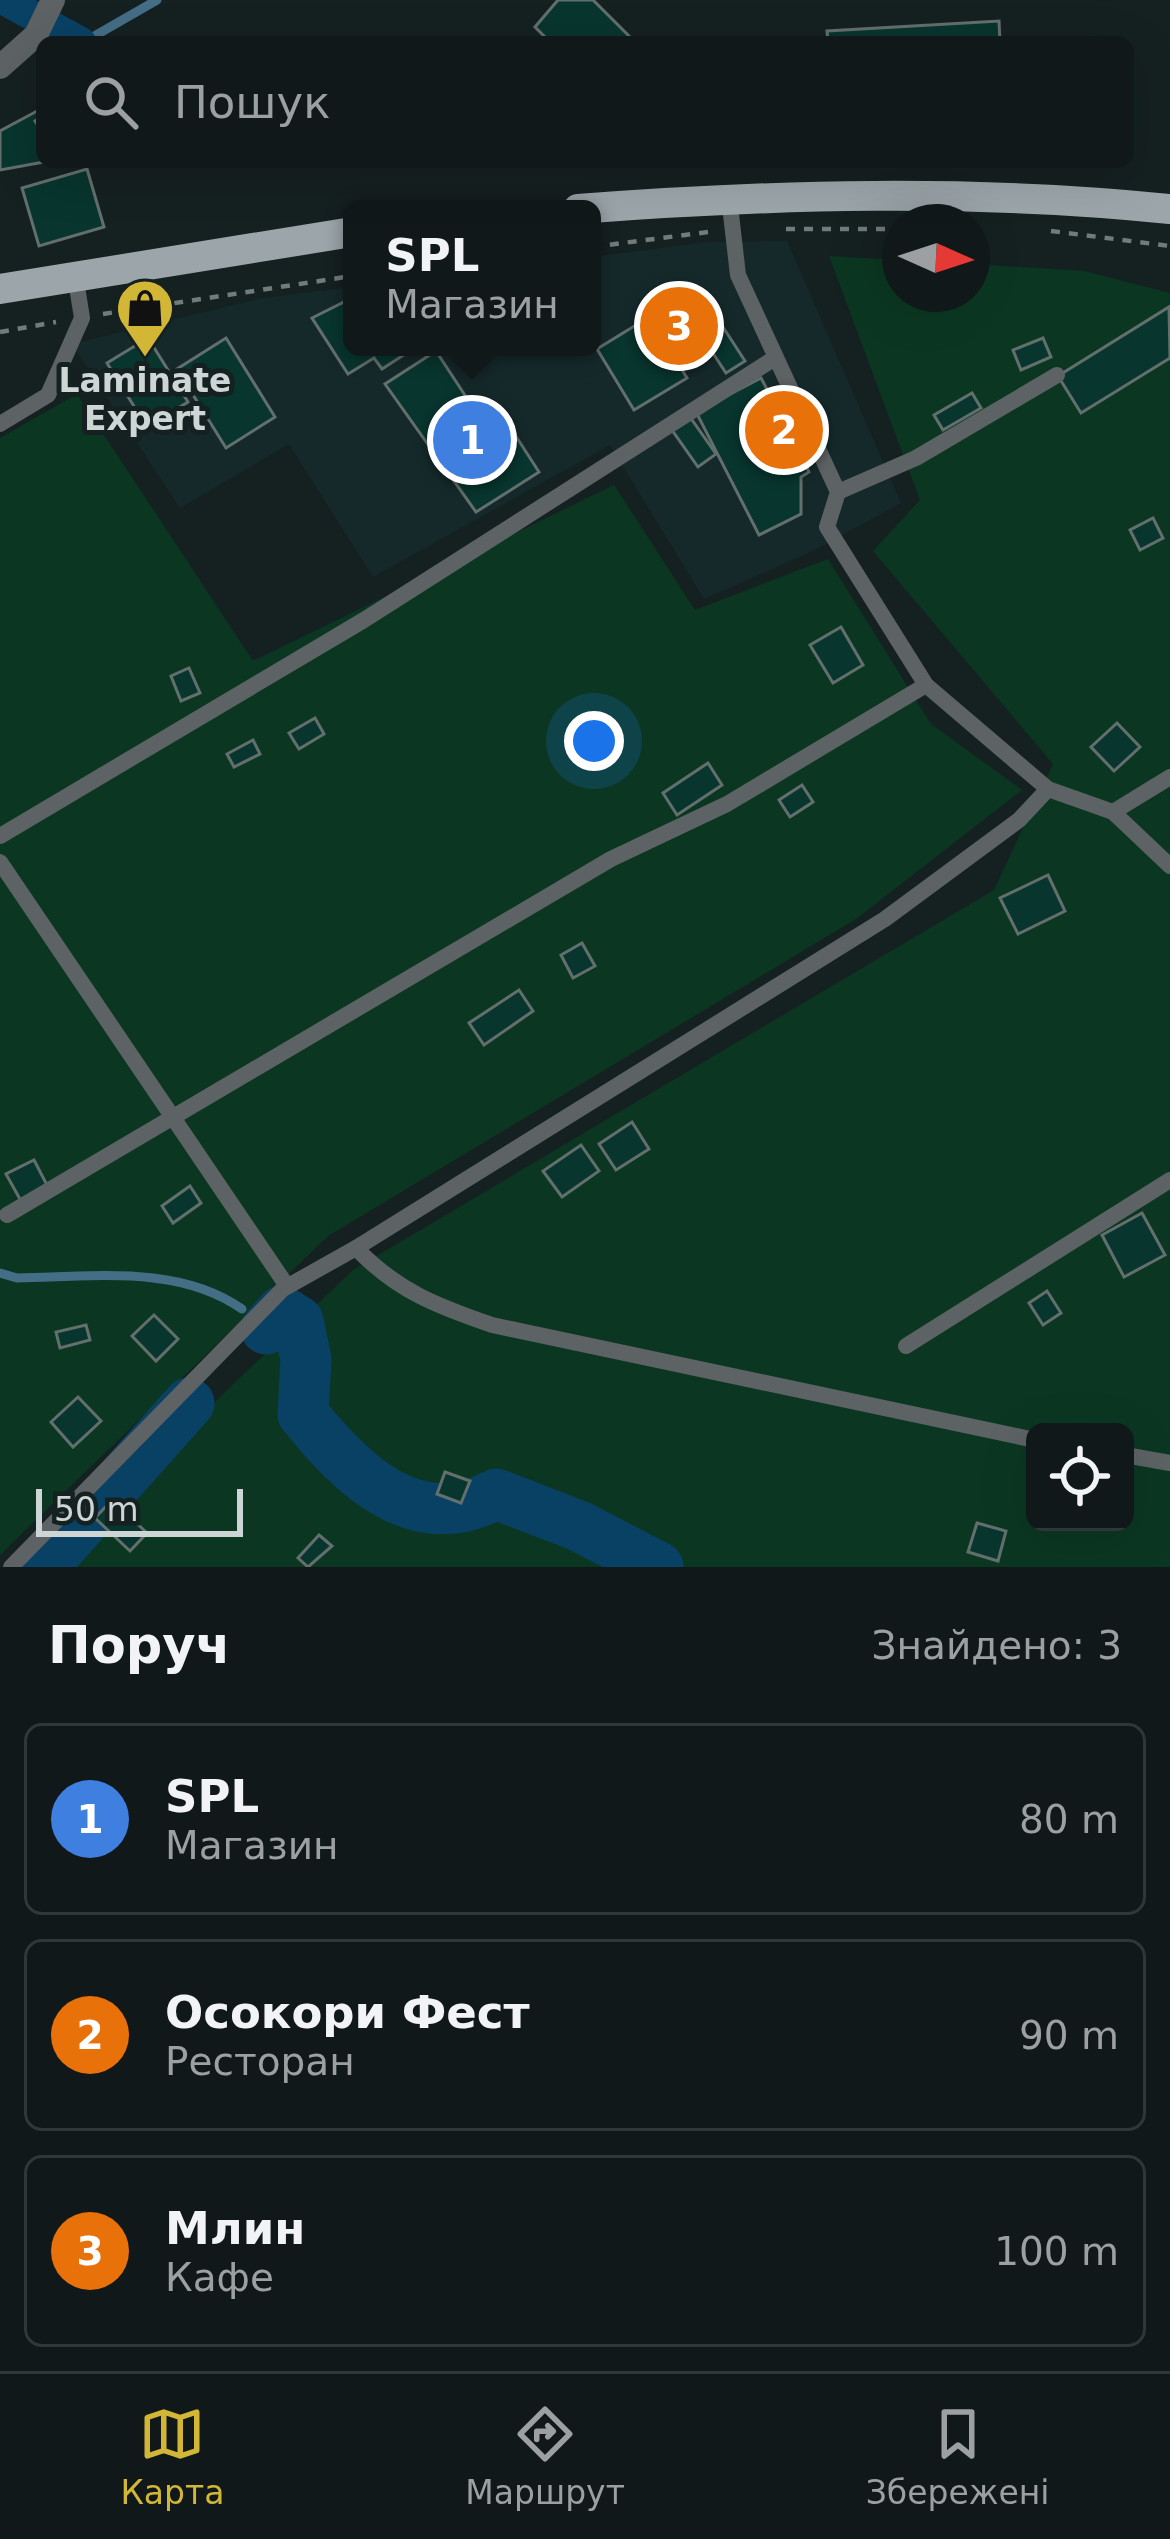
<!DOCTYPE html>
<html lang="uk">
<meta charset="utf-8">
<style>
:root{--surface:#101819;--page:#1e2526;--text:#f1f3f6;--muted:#9ca0a2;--line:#303738;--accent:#d2b635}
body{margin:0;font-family:"DejaVu Sans",sans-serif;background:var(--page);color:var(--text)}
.controls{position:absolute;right:36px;bottom:36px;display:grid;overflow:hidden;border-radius:18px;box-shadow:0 12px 48px #0002}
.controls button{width:108px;height:108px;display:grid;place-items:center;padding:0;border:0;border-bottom:3px solid var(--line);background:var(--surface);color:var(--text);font:60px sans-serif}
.compass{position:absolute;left:882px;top:204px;width:108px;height:108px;border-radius:50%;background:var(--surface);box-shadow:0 12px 48px #0002;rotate:93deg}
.scale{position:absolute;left:36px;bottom:30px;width:207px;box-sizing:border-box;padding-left:12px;border:6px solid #ced5d5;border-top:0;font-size:33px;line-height:42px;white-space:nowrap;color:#ced5d5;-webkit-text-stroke:9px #152021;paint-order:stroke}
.you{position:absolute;left:594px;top:741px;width:42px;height:42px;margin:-30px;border:9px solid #fff;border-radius:50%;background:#1a73e8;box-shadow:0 0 0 18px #1a73e833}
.badge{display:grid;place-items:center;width:78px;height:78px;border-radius:50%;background:var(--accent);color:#fff;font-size:39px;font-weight:700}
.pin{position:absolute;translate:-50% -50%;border:6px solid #fff;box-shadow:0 3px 12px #0006}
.popup{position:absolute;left:343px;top:200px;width:258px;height:156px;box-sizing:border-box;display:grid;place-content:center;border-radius:18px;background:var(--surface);filter:drop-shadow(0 3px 9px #0005);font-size:39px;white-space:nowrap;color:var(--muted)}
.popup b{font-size:45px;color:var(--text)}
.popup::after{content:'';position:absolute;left:50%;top:100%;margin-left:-24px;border:24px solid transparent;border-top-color:var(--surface)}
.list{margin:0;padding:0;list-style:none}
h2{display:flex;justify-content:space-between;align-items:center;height:156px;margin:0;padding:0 48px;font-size:51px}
h2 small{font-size:39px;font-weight:400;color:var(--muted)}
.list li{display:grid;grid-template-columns:78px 1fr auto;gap:36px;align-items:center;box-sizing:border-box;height:192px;margin:0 24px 24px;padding:0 24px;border:3px solid var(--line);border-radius:18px}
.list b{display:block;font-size:45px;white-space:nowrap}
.list p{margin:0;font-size:39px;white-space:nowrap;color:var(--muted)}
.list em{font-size:39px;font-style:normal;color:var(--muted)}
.icon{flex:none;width:66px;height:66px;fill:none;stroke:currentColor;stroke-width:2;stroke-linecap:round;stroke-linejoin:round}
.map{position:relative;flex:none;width:1170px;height:1567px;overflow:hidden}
.search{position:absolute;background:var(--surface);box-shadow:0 12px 48px #0002;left:36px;right:36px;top:36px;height:132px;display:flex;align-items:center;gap:30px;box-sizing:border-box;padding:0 42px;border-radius:18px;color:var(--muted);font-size:45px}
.sheet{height:804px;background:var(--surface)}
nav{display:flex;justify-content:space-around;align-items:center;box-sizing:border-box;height:168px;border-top:3px solid var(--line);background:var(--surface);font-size:33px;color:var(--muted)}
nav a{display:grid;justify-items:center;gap:6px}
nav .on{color:var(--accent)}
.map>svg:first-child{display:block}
.built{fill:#15292b}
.green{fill:#0b3722;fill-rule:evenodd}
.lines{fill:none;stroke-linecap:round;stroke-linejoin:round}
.stream{stroke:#446d86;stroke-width:9}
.canal{stroke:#094164;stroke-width:30}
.river{stroke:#094164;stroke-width:51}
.building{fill:#08352e;stroke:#636f6c;stroke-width:3}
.path{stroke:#727b7b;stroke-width:4.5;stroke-dasharray:9 9;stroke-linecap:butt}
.lane{stroke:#5d6264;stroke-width:16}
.street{stroke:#5d6264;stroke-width:24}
.primary{stroke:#9ca6aa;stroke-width:30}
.labels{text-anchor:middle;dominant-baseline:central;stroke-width:10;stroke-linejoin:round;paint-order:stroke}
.poi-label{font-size:33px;font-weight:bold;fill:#ced5d5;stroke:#152021}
</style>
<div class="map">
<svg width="1170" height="1567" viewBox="0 0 1170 1567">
<rect width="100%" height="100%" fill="#152021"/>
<polygon class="built" points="787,241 901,503 815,550 704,599 610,445 373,577 289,444 180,508 72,344 262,298 352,287 352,347 592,347 592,257 707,242"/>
<g class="green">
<path d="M 829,256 L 900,260 L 900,294 L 972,294 L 972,264 L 1084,271 L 1170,293 L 1170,1567 L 57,1567 L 156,1458 L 353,1270 L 994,890 L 1053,764 L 873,551 L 920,500 ZM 1035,1432 L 1125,1432 L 1125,1522 L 1035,1522 Z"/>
<polygon points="77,394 253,661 614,485 695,610 828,559 931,724 1022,790 856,919 328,1236 0,1555 0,438"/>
</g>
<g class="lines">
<g class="stream">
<polyline points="84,42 157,0"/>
<path d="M 0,1273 L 17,1278 C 92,1277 178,1264 242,1309"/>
</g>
<polyline class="canal" points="4,0 81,42"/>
<g class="river">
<path d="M 266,1329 L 282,1311 L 298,1321 L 306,1359 L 303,1414 C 352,1475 416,1538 496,1494 L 579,1526 L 658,1567"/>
<polyline points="43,1567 189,1403"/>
</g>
</g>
<g class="building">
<polygon points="558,0 593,0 635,42 550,42 535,27"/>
<polygon points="999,21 1000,42 828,42 827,31"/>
<polygon points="39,110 42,117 35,121 42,132 44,162 0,170 0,131"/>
<polygon points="87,169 104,227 39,246 22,188"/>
<polygon points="699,290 745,361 726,373 680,303"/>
<polygon points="352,298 352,347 416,347 382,369 374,358 348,374 312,318"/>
<polygon points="1169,307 1170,358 1081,413 1058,376"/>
<polygon points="649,317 687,378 634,410 597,349"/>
<polygon points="148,338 188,402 147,427 107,363"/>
<polygon points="226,338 275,417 226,448 177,369"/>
<polygon points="1043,338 1051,357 1021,370 1013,350"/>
<polygon points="436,351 491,435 508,424 539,472 476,512 385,384"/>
<polygon points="761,378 778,410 798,424 798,450 809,472 801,477 801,514 759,535 696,412"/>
<polygon points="972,393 981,408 943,430 934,415"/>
<polygon points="690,417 716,454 698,467 672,430"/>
<polygon points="1153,518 1163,538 1140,550 1130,530"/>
<polygon points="841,627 863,665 833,683 810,645"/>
<polygon points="189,668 200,693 181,701 171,676"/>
<polygon points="315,718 324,734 299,749 289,733"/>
<polygon points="1117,723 1140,747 1114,771 1091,747"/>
<polygon points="253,740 260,754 234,767 227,754"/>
<polygon points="708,763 722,785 677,815 663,793"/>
<polygon points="802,785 813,802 790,817 779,800"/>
<polygon points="1048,875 1065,911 1018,934 1000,898"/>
<polygon points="582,943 595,966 573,978 561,955"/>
<polygon points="519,990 533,1011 484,1045 469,1023"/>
<polygon points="632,1122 649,1149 616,1170 599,1144"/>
<polygon points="581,1145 599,1171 562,1197 543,1171"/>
<polygon points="34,1160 48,1187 21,1201 6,1174"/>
<polygon points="190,1186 201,1203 173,1223 162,1206"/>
<polygon points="1142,1213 1165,1255 1124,1277 1102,1235"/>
<polygon points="1047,1291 1061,1313 1043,1325 1029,1303"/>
<polygon points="154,1315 178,1339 156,1361 132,1336"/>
<polygon points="86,1325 90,1340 60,1348 56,1332"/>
<polygon points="78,1397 101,1421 73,1447 51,1422"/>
<polygon points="445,1472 470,1481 461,1503 437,1494"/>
<polygon points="112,1500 147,1533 130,1551 95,1518"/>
<polygon points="977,1523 1006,1531 998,1561 968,1552"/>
<polygon points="319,1535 332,1546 308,1567 298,1558"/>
</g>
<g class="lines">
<g class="path">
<polyline points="786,229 900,229"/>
<polyline points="1051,231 1170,246"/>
<polyline points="592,247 708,232"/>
<polyline points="103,314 352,276"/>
<polyline points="0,332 56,322"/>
</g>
<g class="lane">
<polyline points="729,197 738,275 838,492 827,527 926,685 1048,789 1113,812 1170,866"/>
<polyline points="0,424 48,395 82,318 75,274"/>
<polyline points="838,492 916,458 1057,375"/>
<polyline points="1113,812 1170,777"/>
<polyline points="0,836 364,620 775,358"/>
<polyline points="0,862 287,1286"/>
<polyline points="7,1215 611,859 727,804 926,685"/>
<path d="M 356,1248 C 397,1291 437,1306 492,1325 L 1035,1440"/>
<polyline points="906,1346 1170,1180"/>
<polyline points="1125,1455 1170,1463"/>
<polyline points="11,1567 283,1289 356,1248 885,919 1019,820 1048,789"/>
</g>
<polyline class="street" points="0,67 36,35 53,0"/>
<g class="primary">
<path d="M 578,209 C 776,194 973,189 1170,209"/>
<polyline points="0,289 352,232"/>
</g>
</g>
<defs>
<symbol id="shop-pin" viewBox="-11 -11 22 30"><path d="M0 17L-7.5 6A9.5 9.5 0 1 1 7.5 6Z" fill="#d2b635" stroke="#152021"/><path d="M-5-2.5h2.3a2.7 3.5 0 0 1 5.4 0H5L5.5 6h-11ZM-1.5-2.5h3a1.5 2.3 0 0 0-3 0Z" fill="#111"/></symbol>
</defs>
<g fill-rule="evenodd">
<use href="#shop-pin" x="112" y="275" width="66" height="90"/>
</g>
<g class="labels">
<g class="poi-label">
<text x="145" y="380">Laminate<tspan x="145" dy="38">Expert</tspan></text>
</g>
</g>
</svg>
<div class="controls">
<button><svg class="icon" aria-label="locate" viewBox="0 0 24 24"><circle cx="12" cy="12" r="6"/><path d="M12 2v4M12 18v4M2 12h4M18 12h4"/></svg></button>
</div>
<svg class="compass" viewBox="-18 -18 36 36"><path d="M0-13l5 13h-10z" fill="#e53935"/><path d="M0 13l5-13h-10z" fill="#9ca0a2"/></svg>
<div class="scale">50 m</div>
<div class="you"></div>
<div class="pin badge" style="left:472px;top:440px;background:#3f7fe0">1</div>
<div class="popup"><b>SPL</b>Магазин</div>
<div class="pin badge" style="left:784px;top:430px;background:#e8710a">2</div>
<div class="pin badge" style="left:679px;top:326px;background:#e8710a">3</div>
<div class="search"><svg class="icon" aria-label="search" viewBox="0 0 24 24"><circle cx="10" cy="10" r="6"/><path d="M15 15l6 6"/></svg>Пошук</div>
</div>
<section class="sheet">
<h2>Поруч<small>Знайдено: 3</small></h2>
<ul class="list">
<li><span class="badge" style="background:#3f7fe0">1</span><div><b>SPL</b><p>Магазин</p></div><em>80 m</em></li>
<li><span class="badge" style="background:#e8710a">2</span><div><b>Осокори Фест</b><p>Ресторан</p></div><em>90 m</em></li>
<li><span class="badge" style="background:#e8710a">3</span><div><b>Млин</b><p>Кафе</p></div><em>100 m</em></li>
</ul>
</section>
<nav>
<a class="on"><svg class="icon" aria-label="map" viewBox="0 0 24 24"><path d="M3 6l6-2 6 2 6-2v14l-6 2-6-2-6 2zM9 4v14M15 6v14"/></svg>Карта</a>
<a><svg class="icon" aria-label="directions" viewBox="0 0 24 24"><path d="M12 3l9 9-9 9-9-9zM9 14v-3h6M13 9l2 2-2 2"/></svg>Маршрут</a>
<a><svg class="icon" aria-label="saved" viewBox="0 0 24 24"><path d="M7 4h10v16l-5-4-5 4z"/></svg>Збережені</a>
</nav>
